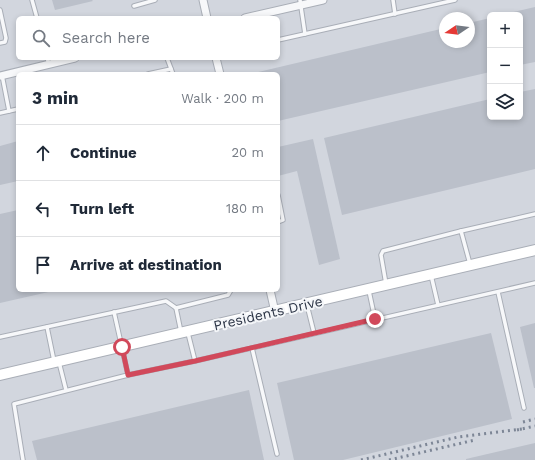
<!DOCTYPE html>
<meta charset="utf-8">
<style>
:root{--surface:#fff;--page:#f6f6f7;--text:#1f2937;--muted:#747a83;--line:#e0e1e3}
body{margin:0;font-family:"Work Sans",sans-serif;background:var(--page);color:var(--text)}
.controls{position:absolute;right:12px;top:12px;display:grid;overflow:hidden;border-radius:6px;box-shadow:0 2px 6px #0003}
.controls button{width:36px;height:36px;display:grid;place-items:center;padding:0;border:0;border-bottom:1px solid var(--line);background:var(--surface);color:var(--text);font:20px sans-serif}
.compass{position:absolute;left:439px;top:12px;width:36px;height:36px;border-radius:50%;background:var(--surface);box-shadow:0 2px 6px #0003;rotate:257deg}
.stop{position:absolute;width:12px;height:12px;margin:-9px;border:3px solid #d1495b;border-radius:50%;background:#fff}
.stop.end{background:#d1495b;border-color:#fff;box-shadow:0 1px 4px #0008}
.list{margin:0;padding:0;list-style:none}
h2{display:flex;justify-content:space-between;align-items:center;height:52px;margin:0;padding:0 16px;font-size:17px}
h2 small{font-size:13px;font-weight:400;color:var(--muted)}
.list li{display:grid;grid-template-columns:26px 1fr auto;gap:12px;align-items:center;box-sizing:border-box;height:56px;padding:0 16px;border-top:1px solid var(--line)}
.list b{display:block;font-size:15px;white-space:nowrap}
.list em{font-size:13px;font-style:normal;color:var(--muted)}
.icon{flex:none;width:22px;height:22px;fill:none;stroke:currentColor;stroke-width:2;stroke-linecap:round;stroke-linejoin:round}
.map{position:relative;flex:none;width:535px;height:460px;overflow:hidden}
.search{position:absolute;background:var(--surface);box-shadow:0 2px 6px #0003;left:16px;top:16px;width:264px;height:44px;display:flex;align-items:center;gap:10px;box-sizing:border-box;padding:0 14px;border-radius:6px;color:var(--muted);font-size:15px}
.panel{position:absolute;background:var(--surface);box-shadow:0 2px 6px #0003;left:16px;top:72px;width:264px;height:220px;border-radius:6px}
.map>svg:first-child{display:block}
.built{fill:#d2d6de;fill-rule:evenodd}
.building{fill:#bbc0ca}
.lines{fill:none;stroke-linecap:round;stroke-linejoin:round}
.lane-casing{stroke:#a9aeb7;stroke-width:5.5}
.street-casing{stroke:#a9aeb7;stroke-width:9}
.secondary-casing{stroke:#a9aeb7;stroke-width:12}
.lane{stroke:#f7f8fa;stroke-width:3.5}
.street{stroke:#f7f8fa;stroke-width:7}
.secondary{stroke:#fff;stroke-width:10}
.rail{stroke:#7d8696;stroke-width:3;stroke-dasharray:2 4;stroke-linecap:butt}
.route{stroke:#d1495b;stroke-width:5}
.labels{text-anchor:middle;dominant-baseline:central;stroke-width:4;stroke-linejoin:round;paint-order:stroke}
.street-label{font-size:14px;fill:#2b3445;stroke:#f4f6f9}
</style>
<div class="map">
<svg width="535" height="460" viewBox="0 0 535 460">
<rect width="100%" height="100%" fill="#e4e7ec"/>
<path class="built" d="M 0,0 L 535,0 L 535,460 L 0,460 ZM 490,15 L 520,15 L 520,117 L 490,117 ZM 18,18 L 278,18 L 278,58 L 18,58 ZM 445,18 L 469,18 L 469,42 L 445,42 ZM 18,74 L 278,74 L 278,290 L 18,290 Z"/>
<g class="building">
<polygon points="52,0 92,0 93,1 55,10"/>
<polygon points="535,7 535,62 520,65 520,15 505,14"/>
<polygon points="490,18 490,72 278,121 278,74 250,74 445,28 445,42 469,42 469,23"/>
<polygon points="535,89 535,169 342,215 324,138 490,99 490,117 520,117 520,92"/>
<polygon points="313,139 340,259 319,265 297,171 278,176 278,147"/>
<polygon points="18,141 18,181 0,185 0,146"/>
<polygon points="18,210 18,290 53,291 0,303 0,214"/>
<polygon points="535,323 535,388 534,388 520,327"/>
<polygon points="491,333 512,419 343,460 294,460 277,383"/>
<polygon points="249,390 264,460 37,460 32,441"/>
<polygon points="535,443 535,460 466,460 466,459"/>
</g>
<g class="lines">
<defs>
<g id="lane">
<polyline points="32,0 37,18"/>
<polyline points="300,0 305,34"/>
<polyline points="393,0 395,14"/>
<polyline points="134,6 155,0"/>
<polyline points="0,10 6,38 5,42 0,43"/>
<polyline points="278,40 455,0"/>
<polyline points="47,58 49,64"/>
<polyline points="167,58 173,74"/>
<polyline points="148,74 171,69"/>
<polyline points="2,75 9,111"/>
<polyline points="0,113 18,109"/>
<polyline points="278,195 283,220 278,222"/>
<polyline points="461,231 535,214"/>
<polyline points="431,275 438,305"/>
<polyline points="386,284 381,255 383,251 461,231 470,264"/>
<polyline points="369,291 375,319"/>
<polyline points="498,292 524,408"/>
<polyline points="307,305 314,333"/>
<polyline points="176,308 228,295 231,290"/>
<polyline points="114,312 128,375"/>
<polyline points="47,327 54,361"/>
<polyline points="188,333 195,361"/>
<polyline points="0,337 166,301 176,308 181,332"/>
<polyline points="252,348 277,454"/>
<polyline points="59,362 66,390"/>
<polyline points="23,460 14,404 128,375 195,361 535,283"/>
</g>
<g id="street">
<polyline points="203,0 207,18"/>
<polyline points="245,18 323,0"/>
<polyline points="216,58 220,74"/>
<polyline points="0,76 75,58"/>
<polyline points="270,290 275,312"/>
</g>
<polyline id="secondary" points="0,375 535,250"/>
</defs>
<use href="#lane" class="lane-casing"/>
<use href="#street" class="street-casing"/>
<use href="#secondary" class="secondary-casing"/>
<use href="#lane" class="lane"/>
<use href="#street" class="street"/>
<use href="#secondary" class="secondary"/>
<g class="rail">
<polyline points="523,422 535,419"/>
<polyline points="517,430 535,426"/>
<polyline points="361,460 458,437 522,429"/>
<polyline points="389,460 475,440"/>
</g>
</g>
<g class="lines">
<polyline class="route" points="122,347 128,375 195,361 375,319"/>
</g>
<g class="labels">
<g class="street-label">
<text transform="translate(268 313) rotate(-13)">Presidents Drive</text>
</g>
</g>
</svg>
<div class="controls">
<button>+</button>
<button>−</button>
<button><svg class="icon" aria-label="layers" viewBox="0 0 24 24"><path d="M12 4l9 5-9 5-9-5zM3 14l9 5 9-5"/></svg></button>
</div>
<svg class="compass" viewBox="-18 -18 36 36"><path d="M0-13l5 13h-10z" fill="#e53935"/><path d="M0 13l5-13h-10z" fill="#747a83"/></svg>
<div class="stop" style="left:122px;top:347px"></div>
<div class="stop end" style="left:375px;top:319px"></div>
<div class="search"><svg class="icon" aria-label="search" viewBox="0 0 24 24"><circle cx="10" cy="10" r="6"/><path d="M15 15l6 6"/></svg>Search here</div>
<section class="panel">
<h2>3 min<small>Walk · 200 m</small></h2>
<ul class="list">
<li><svg class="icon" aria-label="ahead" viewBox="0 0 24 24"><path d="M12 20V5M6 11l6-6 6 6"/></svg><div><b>Continue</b></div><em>20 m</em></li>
<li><svg class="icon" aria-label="left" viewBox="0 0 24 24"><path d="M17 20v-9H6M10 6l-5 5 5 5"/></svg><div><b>Turn left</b></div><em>180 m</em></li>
<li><svg class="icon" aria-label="arrive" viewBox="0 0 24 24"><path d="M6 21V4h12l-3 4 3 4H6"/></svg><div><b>Arrive at destination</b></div></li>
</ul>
</section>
</div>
